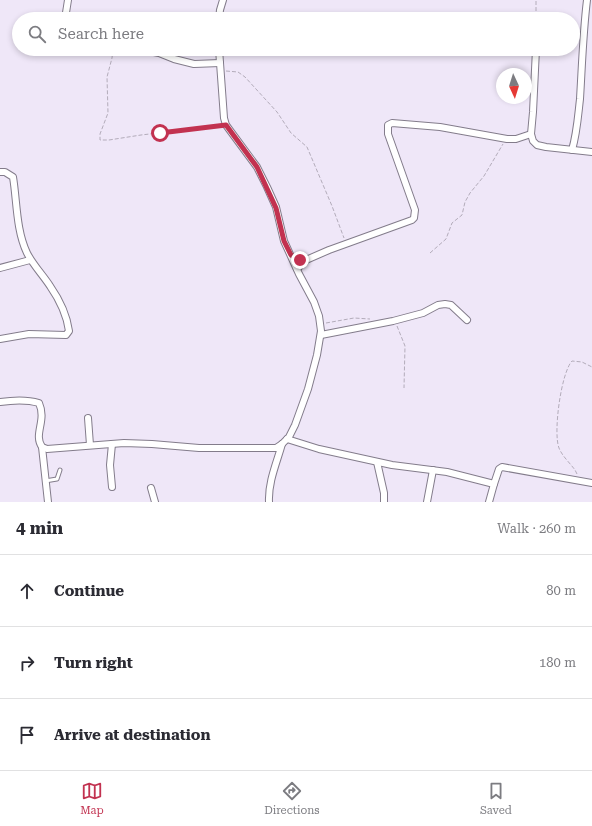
<!DOCTYPE html>
<meta charset="utf-8">
<style>
:root{--surface:#fff;--page:#f7f7f7;--text:#2b2b33;--muted:#7c7c81;--line:#e1e1e2;--accent:#c23250}
body{margin:0;font-family:"Roboto Serif",serif;background:var(--page);color:var(--text)}
.compass{position:absolute;left:496px;top:68px;width:36px;height:36px;border-radius:50%;background:var(--surface);box-shadow:0 2px 6px #0003;rotate:176deg}
.stop{position:absolute;width:12px;height:12px;margin:-9px;border:3px solid #c23250;border-radius:50%;background:#fff}
.stop.end{background:#c23250;border-color:#fff;box-shadow:0 1px 4px #0008}
.list{margin:0;padding:0;list-style:none}
h2{display:flex;justify-content:space-between;align-items:center;height:52px;margin:0;padding:0 16px;font-size:17px}
h2 small{font-size:13px;font-weight:400;color:var(--muted)}
.list li{display:grid;grid-template-columns:26px 1fr auto;gap:12px;align-items:center;box-sizing:border-box;height:72px;padding:0 16px;border-top:1px solid var(--line)}
.list b{display:block;font-size:15px;white-space:nowrap}
.list em{font-size:13px;font-style:normal;color:var(--muted)}
.icon{flex:none;width:22px;height:22px;fill:none;stroke:currentColor;stroke-width:2;stroke-linecap:round;stroke-linejoin:round}
.map{position:relative;flex:none;width:592px;height:502px;overflow:hidden}
.search{position:absolute;background:var(--surface);box-shadow:0 2px 6px #0003;left:12px;right:12px;top:12px;height:44px;display:flex;align-items:center;gap:10px;box-sizing:border-box;padding:0 14px;border-radius:22px;color:var(--muted);font-size:15px}
.sheet{height:268px;background:var(--surface)}
nav{display:flex;justify-content:space-around;align-items:center;box-sizing:border-box;height:56px;border-top:1px solid var(--line);background:var(--surface);font-size:11px;color:var(--muted)}
nav a{display:grid;justify-items:center;gap:2px}
nav .on{color:var(--accent)}
.map>svg:first-child{display:block}
.lines{fill:none;stroke-linecap:round;stroke-linejoin:round}
.service-casing{stroke:#837c8b;stroke-width:5}
.minor-casing{stroke:#837c8b;stroke-width:8}
.path{stroke:#b3acba;stroke-width:1;stroke-dasharray:4 2;stroke-linecap:butt}
.service{stroke:#fff;stroke-width:3}
.minor{stroke:#fff;stroke-width:6}
.route{stroke:#c23250;stroke-width:5}
</style>
<div class="map">
<svg width="592" height="502" viewBox="0 0 592 502">
<rect width="100%" height="100%" fill="#efe7f8"/>
<g class="lines">
<defs>
<polyline id="service" points="45,481 57,479 60,470"/>
<g id="minor">
<polyline points="536,17 536,19"/>
<polyline points="65,19 68,0"/>
<polyline points="219,19 220,10 223,0"/>
<polyline points="138,49 159,53 174,59 194,64 220,63"/>
<polyline points="536,49 533,112 531,134 533,141 537,145 546,147 592,152"/>
<path d="M 572,150 C 577,133 578,116 580,99 C 582,66 583,33 587,0"/>
<path d="M 0,172 L 5,172 L 13,177 C 17,201 16,230 27,253 C 33,265 43,275 50,286 C 59,299 67,316 69,331 L 66,335 L 29,334 L 0,339"/>
<polyline points="0,268 30,260"/>
<polyline points="297,269 306,260 329,250 412,220 414,218 415,210 388,134 388,125 392,123 440,127 507,139 516,139 531,134"/>
<polyline points="321,335 393,321 423,313 438,305 445,304 451,305 467,320"/>
<path d="M 0,402 C 13,400 26,399 39,403 C 47,421 33,434 42,447 L 47,449 L 124,443 L 152,444 L 199,448 L 276,448 L 282,444 L 289,437 L 295,425 L 308,389 L 317,355 L 321,331 L 319,316 L 314,302 L 299,274 L 284,241 L 276,207 L 267,187 L 257,167 L 226,125 L 224,118 L 219,49"/>
<polyline points="88,418 90,445"/>
<polyline points="287,439 319,449 392,465 447,472 494,484 499,469 502,467 592,483"/>
<polyline points="112,444 110,465 112,487"/>
<polyline points="42,447 48,502"/>
<polyline points="377,462 384,493 384,502"/>
<polyline points="151,488 155,502"/>
<path d="M 269,502 C 268,482 277,462 282,444"/>
<polyline points="427,502 433,470"/>
<polyline points="489,502 494,484"/>
</g>
</defs>
<use href="#service" class="service-casing"/>
<use href="#minor" class="minor-casing"/>
<g class="path">
<polyline points="536,11 536,0"/>
<polyline points="113,49 112,58 107,77 108,113 100,134 100,140 109,140 141,135 219,126"/>
<polyline points="226,71 238,72 245,77 277,112 291,133 307,147 332,206 344,238"/>
<polyline points="430,253 446,239 452,223 462,215 465,202 470,193 484,176 503,144"/>
<polyline points="326,323 354,318 370,319"/>
<polyline points="397,326 405,346 404,388"/>
<path d="M 577,474 L 575,470 C 570,463 562,456 559,448 C 553,433 561,373 572,361 L 582,362 L 592,367"/>
</g>
<use href="#service" class="service"/>
<use href="#minor" class="minor"/>
</g>
<g class="lines">
<polyline class="route" points="160,133 226,125 257,167 276,208 284,241 291,255 300,260"/>
</g>
</svg>
<svg class="compass" viewBox="-18 -18 36 36"><path d="M0-13l5 13h-10z" fill="#e53935"/><path d="M0 13l5-13h-10z" fill="#7c7c81"/></svg>
<div class="stop" style="left:160px;top:133px"></div>
<div class="stop end" style="left:300px;top:260px"></div>
<div class="search"><svg class="icon" aria-label="search" viewBox="0 0 24 24"><circle cx="10" cy="10" r="6"/><path d="M15 15l6 6"/></svg>Search here</div>
</div>
<section class="sheet">
<h2>4 min<small>Walk · 260 m</small></h2>
<ul class="list">
<li><svg class="icon" aria-label="ahead" viewBox="0 0 24 24"><path d="M12 20V5M6 11l6-6 6 6"/></svg><div><b>Continue</b></div><em>80 m</em></li>
<li><svg class="icon" aria-label="right" viewBox="0 0 24 24"><path d="M7 20v-9h11M14 6l5 5-5 5"/></svg><div><b>Turn right</b></div><em>180 m</em></li>
<li><svg class="icon" aria-label="arrive" viewBox="0 0 24 24"><path d="M6 21V4h12l-3 4 3 4H6"/></svg><div><b>Arrive at destination</b></div></li>
</ul>
</section>
<nav>
<a class="on"><svg class="icon" aria-label="map" viewBox="0 0 24 24"><path d="M3 6l6-2 6 2 6-2v14l-6 2-6-2-6 2zM9 4v14M15 6v14"/></svg>Map</a>
<a><svg class="icon" aria-label="directions" viewBox="0 0 24 24"><path d="M12 3l9 9-9 9-9-9zM9 14v-3h6M13 9l2 2-2 2"/></svg>Directions</a>
<a><svg class="icon" aria-label="saved" viewBox="0 0 24 24"><path d="M7 4h10v16l-5-4-5 4z"/></svg>Saved</a>
</nav>
